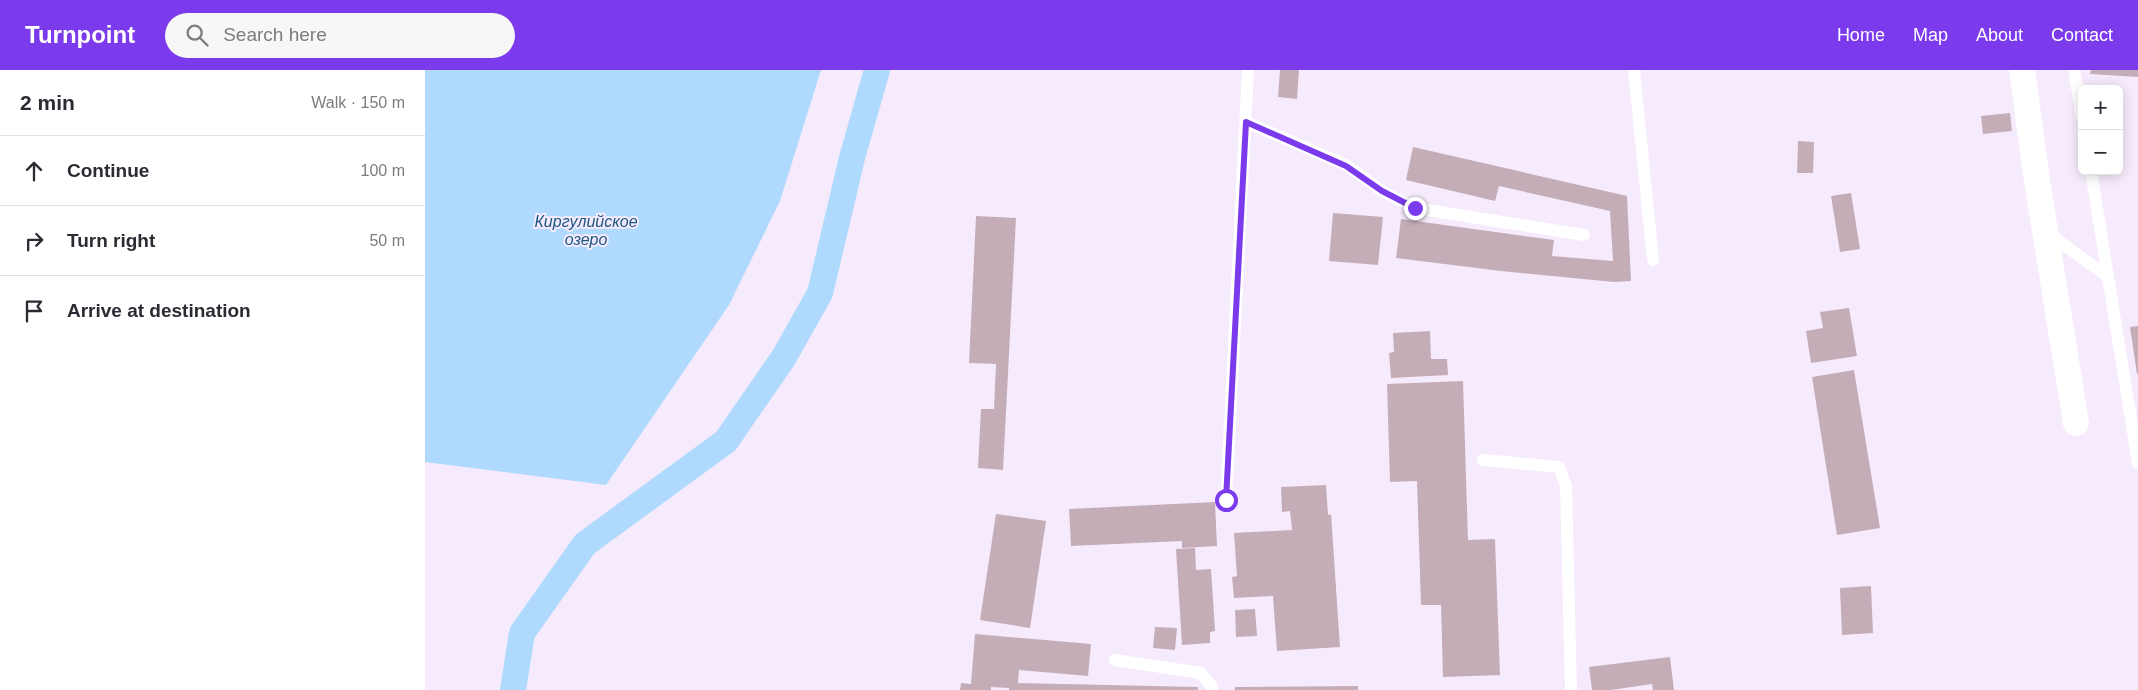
<!DOCTYPE html>
<meta charset="utf-8">
<style>
:root{--surface:#fff;--page:#f7f7f7;--text:#2b2b33;--muted:#7c7c81;--line:#e1e1e2;--accent:#7c3aed}
body{margin:0;font-family:Arial,sans-serif;background:var(--page);color:var(--text)}
.controls{position:absolute;right:15px;top:15px;display:grid;overflow:hidden;border-radius:8px;box-shadow:0 2px 12px #0003}
.controls button{width:45px;height:45px;display:grid;place-items:center;padding:0;border:0;border-bottom:1px solid var(--line);background:var(--surface);color:var(--text);font:25px sans-serif}
.stop{position:absolute;width:15px;height:15px;margin:-11px;border:4px solid #7c3aed;border-radius:50%;background:#fff}
.stop.end{background:#7c3aed;border-color:#fff;box-shadow:0 1px 5px #0008}
.list{margin:0;padding:0;list-style:none}
h2{display:flex;justify-content:space-between;align-items:center;height:65px;margin:0;padding:0 20px;font-size:21px}
h2 small{font-size:16px;font-weight:400;color:var(--muted)}
.list li{display:grid;grid-template-columns:32px 1fr auto;gap:15px;align-items:center;box-sizing:border-box;height:70px;padding:0 20px;border-top:1px solid var(--line)}
.list b{display:block;font-size:19px;white-space:nowrap}
.list em{font-size:16px;font-style:normal;color:var(--muted)}
.icon{flex:none;width:28px;height:28px;fill:none;stroke:currentColor;stroke-width:2;stroke-linecap:round;stroke-linejoin:round}
.map{position:relative;flex:none;width:1713px;height:620px;overflow:hidden}
header{display:flex;align-items:center;gap:30px;box-sizing:border-box;height:70px;padding:0 25px;background:var(--accent);color:#fff}
header strong{font-size:24px}
nav{display:flex;gap:28px;margin-inline-start:auto;font-size:18px}
.search{width:350px;height:45px;background:var(--page);display:flex;align-items:center;gap:12px;box-sizing:border-box;padding:0 18px;border-radius:28px;color:var(--muted);font-size:19px}
main{display:flex}
aside{flex:1;background:var(--surface)}
.map>svg:first-child{display:block}
.water{fill:#afdafe}
.lines{fill:none;stroke-linecap:round;stroke-linejoin:round}
.canal{stroke:#afdafe;stroke-width:26}
.building{fill:#c5adb8}
.service{stroke:#fff;stroke-width:12}
.minor{stroke:#fff;stroke-width:26}
.route{stroke:#7c3aed;stroke-width:6}
.labels{text-anchor:middle;dominant-baseline:central;stroke-width:4;stroke-linejoin:round;paint-order:stroke}
.water-label{font-size:16px;font-style:italic;fill:#1d5883;stroke:#f6ebfc}
</style>
<header>
<strong>Turnpoint</strong>
<div class="search"><svg class="icon" aria-label="search" viewBox="0 0 24 24"><circle cx="10" cy="10" r="6"/><path d="M15 15l6 6"/></svg>Search here</div>
<nav><a>Home</a><a>Map</a><a>About</a><a>Contact</a></nav>
</header>
<main>
<aside>
<h2>2 min<small>Walk · 150 m</small></h2>
<ul class="list">
<li><svg class="icon" aria-label="ahead" viewBox="0 0 24 24"><path d="M12 20V5M6 11l6-6 6 6"/></svg><div><b>Continue</b></div><em>100 m</em></li>
<li><svg class="icon" aria-label="right" viewBox="0 0 24 24"><path d="M7 20v-9h11M14 6l5 5-5 5"/></svg><div><b>Turn right</b></div><em>50 m</em></li>
<li><svg class="icon" aria-label="arrive" viewBox="0 0 24 24"><path d="M6 21V4h12l-3 4 3 4H6"/></svg><div><b>Arrive at destination</b></div></li>
</ul>
</aside>
<div class="map">
<svg width="1713" height="620" viewBox="0 0 1713 620">
<rect width="100%" height="100%" fill="#f6ebfc"/>
<polygon class="water" points="0,0 396,0 355,131 304,235 181,415 0,392"/>
<g class="lines">
<polyline class="canal" points="88,620 97,563 160,474 301,371 359,287 395,223 427,88 452,0"/>
</g>
<g class="building">
<polygon points="855,0 874,0 872,29 853,27"/>
<polygon points="1666,0 1713,0 1713,7 1665,4"/>
<polygon points="1585,43 1587,61 1558,64 1556,46"/>
<polygon points="1373,71 1389,72 1388,103 1372,103"/>
<polygon points="988,77 1202,126 1206,211 1189,212 1076,201 971,188 976,149 1129,170 1127,186 1188,191 1185,141 1074,116 1070,131 981,110"/>
<polygon points="1426,123 1435,179 1415,182 1406,126"/>
<polygon points="908,143 958,147 953,195 904,191"/>
<polygon points="551,146 591,148 578,400 553,398 556,339 569,339 571,294 544,293"/>
<polygon points="1424,238 1432,286 1386,293 1381,261 1398,258 1395,242"/>
<polygon points="1713,256 1713,304 1712,304 1705,257"/>
<polygon points="1005,261 1006,289 1022,289 1023,305 966,308 964,283 969,282 968,263"/>
<polygon points="1429,300 1455,458 1412,465 1387,307"/>
<polygon points="1038,311 1043,470 1070,469 1075,605 1018,607 1016,535 996,535 992,411 965,412 962,314"/>
<polygon points="901,415 903,445 906,444 915,577 852,581 848,526 809,528 807,507 812,506 809,463 867,460 865,441 857,442 856,417"/>
<polygon points="790,432 792,476 757,478 757,471 646,476 644,439"/>
<polygon points="571,444 621,451 605,558 555,550"/>
<polygon points="770,478 771,500 786,499 790,561 785,562 785,573 757,575 751,479"/>
<polygon points="1446,516 1448,563 1417,565 1415,518"/>
<polygon points="830,539 832,566 811,567 810,540"/>
<polygon points="730,557 752,558 750,580 728,578"/>
<polygon points="550,564 666,574 663,606 594,600 593,613 773,617 773,620 584,620 584,618 566,617 566,620 535,620 536,613 546,614"/>
<polygon points="1245,587 1249,620 1228,620 1227,614 1186,620 1167,620 1164,597"/>
<polygon points="933,616 933,620 810,620 810,617"/>
</g>
<g class="lines">
<g class="service">
<polyline points="1209,0 1228,190"/>
<polyline points="1649,0 1657,47"/>
<polyline points="821,52 921,95 957,121 990,138 1159,165"/>
<polyline points="1666,101 1713,393"/>
<polyline points="1623,163 1683,207"/>
<polyline points="1058,390 1134,397 1141,416 1146,620"/>
<polyline points="801,430 823,0"/>
<polyline points="690,590 776,603 787,617 787,620"/>
</g>
<polyline class="minor" points="1597,0 1612,111 1651,353"/>
</g>
<g class="lines">
<polyline class="route" points="801,430 821,52 921,96 957,121 990,138"/>
</g>
<g class="labels">
<g class="water-label">
<text x="161" y="151">Киргулийское<tspan x="161" dy="18">озеро</tspan></text>
</g>
</g>
</svg>
<div class="controls">
<button>+</button>
<button>−</button>
</div>
<div class="stop" style="left:801px;top:430px"></div>
<div class="stop end" style="left:990px;top:138px"></div>
</div>
</main>
